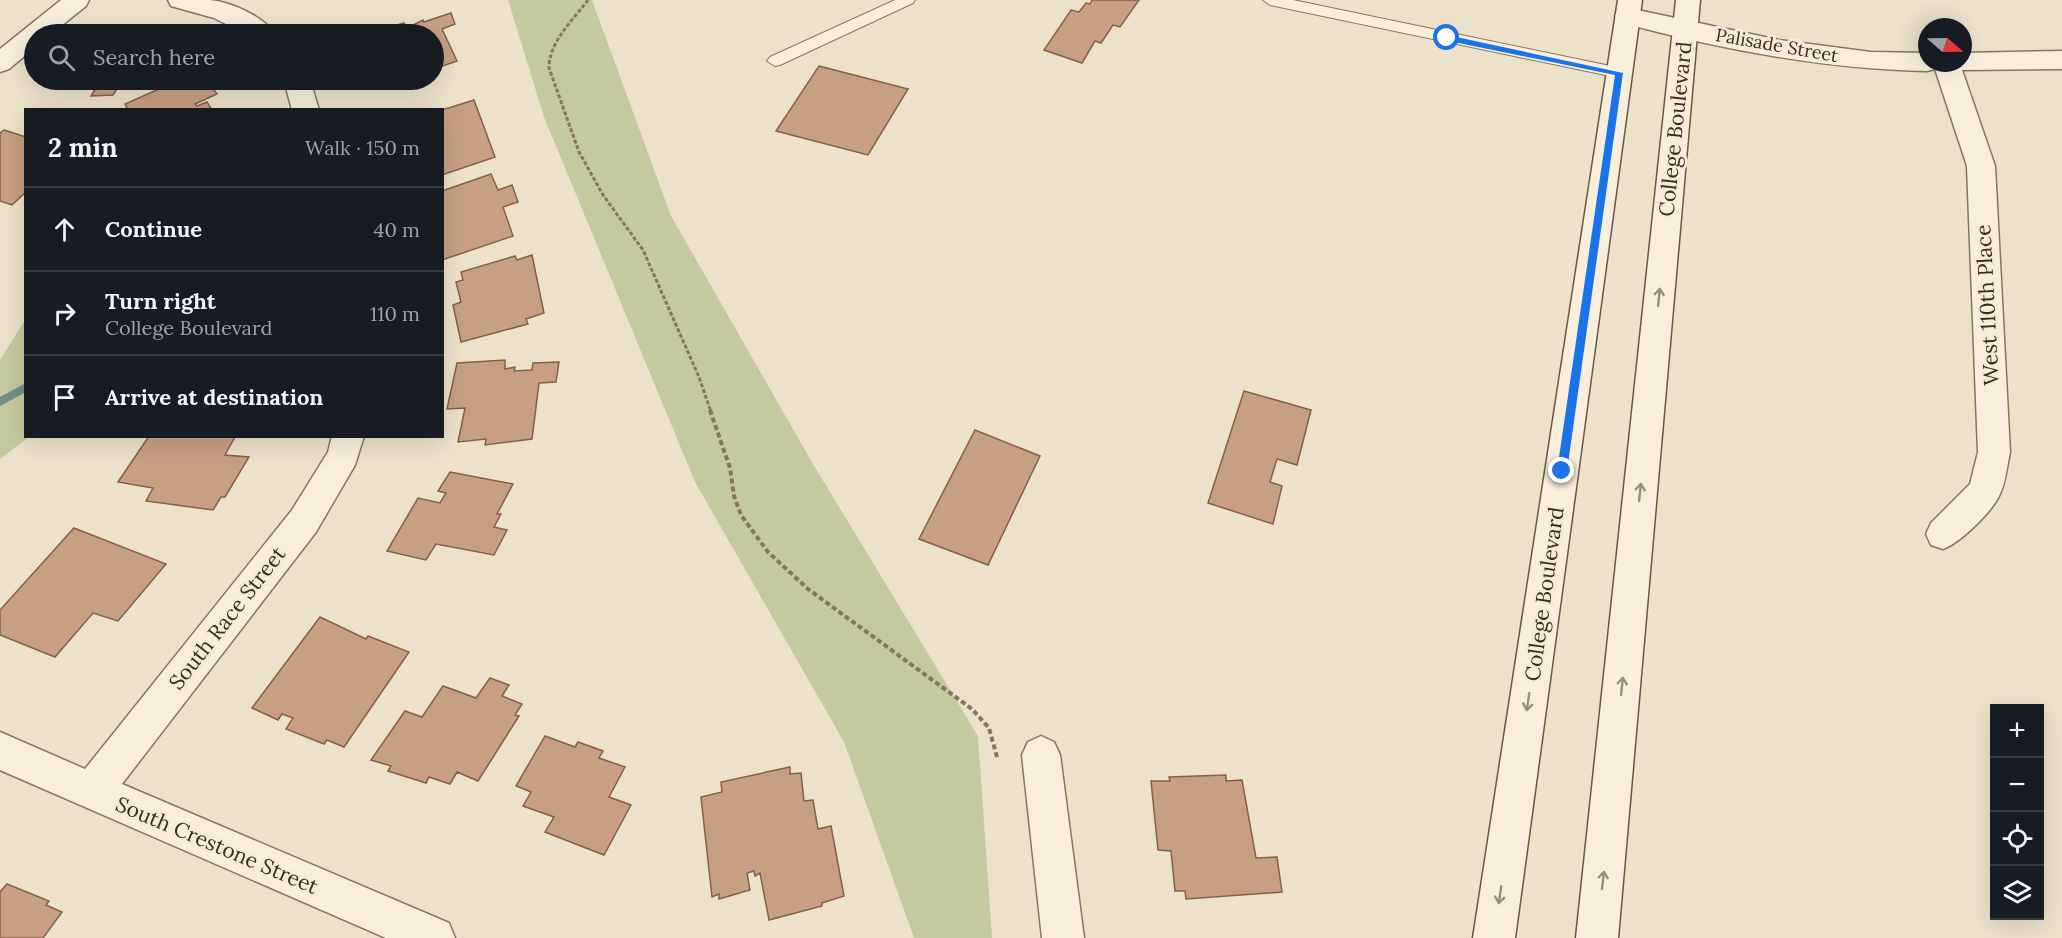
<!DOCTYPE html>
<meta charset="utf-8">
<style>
:root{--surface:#171b24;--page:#20242c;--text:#f1f3f6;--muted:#9ea1a6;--line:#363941}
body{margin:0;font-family:Lora,serif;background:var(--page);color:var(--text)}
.controls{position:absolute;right:18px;bottom:18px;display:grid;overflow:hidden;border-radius:0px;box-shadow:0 6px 24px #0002}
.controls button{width:54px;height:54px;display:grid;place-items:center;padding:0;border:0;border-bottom:2px solid var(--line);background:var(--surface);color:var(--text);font:30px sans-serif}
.compass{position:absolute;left:1918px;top:18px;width:54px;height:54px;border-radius:50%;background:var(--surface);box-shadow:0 6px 24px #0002;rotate:110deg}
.stop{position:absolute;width:18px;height:18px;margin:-14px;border:4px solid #1a73e8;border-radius:50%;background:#fff}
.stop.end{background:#1a73e8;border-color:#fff;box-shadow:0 2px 6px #0008}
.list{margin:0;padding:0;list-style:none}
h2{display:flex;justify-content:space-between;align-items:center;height:78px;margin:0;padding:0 24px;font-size:26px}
h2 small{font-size:20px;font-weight:400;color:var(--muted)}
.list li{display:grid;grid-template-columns:39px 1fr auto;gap:18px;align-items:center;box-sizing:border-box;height:84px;padding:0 24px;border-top:2px solid var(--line)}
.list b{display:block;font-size:22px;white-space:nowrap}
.list p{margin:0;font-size:20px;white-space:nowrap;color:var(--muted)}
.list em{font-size:20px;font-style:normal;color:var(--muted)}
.icon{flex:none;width:33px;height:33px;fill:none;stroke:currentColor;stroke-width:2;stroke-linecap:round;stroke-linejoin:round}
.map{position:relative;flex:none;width:2062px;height:938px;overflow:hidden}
.search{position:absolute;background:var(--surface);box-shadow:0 6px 24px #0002;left:24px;top:24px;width:420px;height:66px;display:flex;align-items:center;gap:15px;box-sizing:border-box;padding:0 21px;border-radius:33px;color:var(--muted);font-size:22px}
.panel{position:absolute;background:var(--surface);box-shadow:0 6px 24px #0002;left:24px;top:108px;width:420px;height:330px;border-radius:0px}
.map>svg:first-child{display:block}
.green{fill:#c4c99e}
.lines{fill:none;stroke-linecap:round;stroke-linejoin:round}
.stream{fill:#718f88;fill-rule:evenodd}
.building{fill:#c7a082;stroke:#856047;stroke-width:1.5}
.lane-casing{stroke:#87755f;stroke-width:2}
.street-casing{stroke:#87755f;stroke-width:3}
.secondary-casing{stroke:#695642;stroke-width:3}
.path-far1{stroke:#87755f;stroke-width:3;stroke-dasharray:4 2;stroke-linecap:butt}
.path{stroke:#87755f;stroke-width:4;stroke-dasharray:5 3;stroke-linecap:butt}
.lane{fill:#f7efdc;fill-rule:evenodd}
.street{fill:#f7efdc;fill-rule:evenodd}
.secondary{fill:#f7efdc;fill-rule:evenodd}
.oneway{stroke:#988e7f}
.route{fill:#1a73e8}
.labels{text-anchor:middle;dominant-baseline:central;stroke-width:6;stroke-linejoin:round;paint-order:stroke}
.far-street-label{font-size:18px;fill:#392d22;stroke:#f4ecd9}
.street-label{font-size:21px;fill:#392d22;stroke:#f4ecd9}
</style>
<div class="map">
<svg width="2062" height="938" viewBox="0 0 2062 938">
<rect width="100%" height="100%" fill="#ece2ca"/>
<g class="green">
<polygon points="508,0 592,0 671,216 813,464 978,736 992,938 914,938 844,742 695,482 544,117"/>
<polygon points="25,320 26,436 29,437 0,459 0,360"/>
</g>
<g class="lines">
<polygon class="stream" points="26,383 26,392 0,406 0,397"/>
</g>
<g class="building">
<polygon points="1092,0 1139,0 1120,27 1113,25 1101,43 1095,41 1082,63 1044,50 1071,10 1079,12 1086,3 1090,4"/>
<polygon points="451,13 455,24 442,29 457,61 434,69 434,34 367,34 404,23 407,28 423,20 424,22"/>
<polygon points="819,66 908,89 868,155 776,131"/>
<polygon points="79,80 137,80 132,86 119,86 113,95 91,96 98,85 76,84"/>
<polygon points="179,80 207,80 217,94 195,104 197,106 207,102 212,110 128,110 125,104"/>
<polygon points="474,100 495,157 442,175 442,110"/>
<polygon points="4,130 26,137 26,192 12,205 0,201 0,133"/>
<polygon points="491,174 498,190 512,185 518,202 503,207 513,236 442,260 442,191"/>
<polygon points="532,255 544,313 526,319 528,324 461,342 453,305 461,302 456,282 463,280 461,272 515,256 517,260"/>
<polygon points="505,360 505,369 515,367 514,371 532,370 533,363 559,362 556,382 539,383 532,439 485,445 486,439 458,442 465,408 447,409 457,363"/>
<polygon points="1244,391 1311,410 1297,465 1277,459 1270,482 1282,486 1273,524 1208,503"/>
<polygon points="975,430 1040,456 988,565 919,539"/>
<polygon points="149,436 235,437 225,455 249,457 225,497 221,497 213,510 146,501 153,488 118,482"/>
<polygon points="450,472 513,484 497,514 501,514 494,527 507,530 494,555 436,544 426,560 387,551 418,498 440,503 446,493 438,491"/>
<polygon points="74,528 166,564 118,621 93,613 55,657 0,635 0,610"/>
<polygon points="320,617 366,639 368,636 409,652 344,747 327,740 324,744 286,729 293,718 282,714 278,720 252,708"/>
<polygon points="490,678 509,685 502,696 522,704 515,715 519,716 478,781 457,772 450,784 429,777 426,783 388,771 391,766 371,760 405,711 422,717 443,686 476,698"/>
<polygon points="545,736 575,747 578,742 603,751 599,758 625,767 609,797 631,805 604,855 545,832 554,817 523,806 531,792 516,786"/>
<polygon points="790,767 790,774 801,773 804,801 813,800 818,829 831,826 844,896 822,903 822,906 769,920 760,873 755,876 754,871 747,873 750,890 719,899 719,894 712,897 701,797 722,792 721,782"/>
<polygon points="1226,775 1226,781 1242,780 1256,858 1277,857 1282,892 1186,899 1185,891 1175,891 1171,851 1158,850 1151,781 1170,781 1169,777"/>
<polygon points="7,884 49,901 46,905 62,912 43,938 0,938 0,892"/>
</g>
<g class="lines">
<defs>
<g id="lane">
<polygon points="895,0 915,0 913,3 780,65 775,66 767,61 770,57"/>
<polygon points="1263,0 1293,0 1620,68 1625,69 1628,73 1625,77 1620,78 1270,5"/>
</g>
<g id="street">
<polygon points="61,0 89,0 86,6 51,34 34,34 34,48 9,69 0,72 0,49"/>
<path d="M 168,0 C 181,0 196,0 210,0 C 231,2 263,16 275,34 L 246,34 L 214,18 L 171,6 Z"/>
<path d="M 1628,8 L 1779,40 L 1871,52 L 1927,53 L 1927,63 L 1963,63 L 1963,53 L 2062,51 L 2062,69 L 1962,70 L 1995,166 L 2010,452 C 2007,466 2006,481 2000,494 C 1993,511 1960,543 1943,549 L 1931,545 L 1926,534 L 1931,523 L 1970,484 L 1978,452 L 1967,166 L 1935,69 L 1927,71 C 1823,69 1719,49 1619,22 L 1615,16 L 1619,10 Z"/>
<polygon points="284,80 310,80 319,110 292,110"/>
<polygon points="332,436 364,436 355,465 316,532 122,784 449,923 455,938 386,938 0,770 0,732 85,769 292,510 328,452"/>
<polygon points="1041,736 1054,742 1060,755 1084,938 1042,938 1022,755 1028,742"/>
</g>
<g id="secondary">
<polygon points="1618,0 1642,0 1515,938 1473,938"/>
<polygon points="1676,0 1700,0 1618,938 1576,938"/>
</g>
</defs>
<use href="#lane" class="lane-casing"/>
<use href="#street" class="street-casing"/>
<use href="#secondary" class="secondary-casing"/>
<path class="path-far1" d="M 588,0 C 573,20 549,42 549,68 L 579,152 L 603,195 L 643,250 L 699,377 L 711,412"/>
<polyline class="path" points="710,410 730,468 734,496 741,515 768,552 808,589 972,709 989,728 997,757"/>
<use href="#lane" class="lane"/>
<use href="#street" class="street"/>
<use href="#secondary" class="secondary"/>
</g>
<defs><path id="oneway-shaft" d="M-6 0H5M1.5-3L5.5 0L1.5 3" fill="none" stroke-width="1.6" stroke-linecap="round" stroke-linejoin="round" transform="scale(1.5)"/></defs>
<g class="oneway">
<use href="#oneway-shaft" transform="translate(1659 297) rotate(-84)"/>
<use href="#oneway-shaft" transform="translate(1640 492) rotate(-84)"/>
<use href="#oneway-shaft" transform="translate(1622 686) rotate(-84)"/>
<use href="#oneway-shaft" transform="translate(1528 702) rotate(98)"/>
<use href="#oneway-shaft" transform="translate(1603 880) rotate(-84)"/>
<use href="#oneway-shaft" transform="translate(1500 895) rotate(98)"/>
</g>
<polygon class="route" points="1447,35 1623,73 1567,471 1562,475 1557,471 1615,75 1444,40 1443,38"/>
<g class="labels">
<g class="far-street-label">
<text transform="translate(1777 45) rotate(10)">Palisade Street</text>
</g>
<g class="street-label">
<text transform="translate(1675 129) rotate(-84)">College Boulevard</text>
<text transform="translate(1987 305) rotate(-93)">West 110th Place</text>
<text transform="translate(1544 594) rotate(-82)">College Boulevard</text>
<text transform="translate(227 618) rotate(-52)">South Race Street</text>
<text transform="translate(217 845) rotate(23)">South Crestone Street</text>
</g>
</g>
</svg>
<div class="controls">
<button>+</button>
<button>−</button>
<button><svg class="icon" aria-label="locate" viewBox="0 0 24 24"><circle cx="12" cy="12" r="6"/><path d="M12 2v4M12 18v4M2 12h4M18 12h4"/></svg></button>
<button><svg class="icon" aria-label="layers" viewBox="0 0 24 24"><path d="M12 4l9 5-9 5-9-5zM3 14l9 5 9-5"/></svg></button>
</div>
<svg class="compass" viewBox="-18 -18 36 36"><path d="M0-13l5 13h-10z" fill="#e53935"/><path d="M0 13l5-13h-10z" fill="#9ea1a6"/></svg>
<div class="stop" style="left:1447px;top:38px"></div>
<div class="stop end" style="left:1562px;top:471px"></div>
<div class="search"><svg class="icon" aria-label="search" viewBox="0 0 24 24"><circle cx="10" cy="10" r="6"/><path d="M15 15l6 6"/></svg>Search here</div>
<section class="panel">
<h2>2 min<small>Walk · 150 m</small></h2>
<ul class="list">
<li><svg class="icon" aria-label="ahead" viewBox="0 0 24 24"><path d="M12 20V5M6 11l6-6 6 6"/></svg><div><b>Continue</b></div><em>40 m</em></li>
<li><svg class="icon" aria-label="right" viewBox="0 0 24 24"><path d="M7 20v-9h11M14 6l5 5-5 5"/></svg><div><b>Turn right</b><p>College Boulevard</p></div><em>110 m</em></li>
<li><svg class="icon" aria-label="arrive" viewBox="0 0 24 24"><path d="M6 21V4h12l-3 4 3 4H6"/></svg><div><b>Arrive at destination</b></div></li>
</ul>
</section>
</div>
